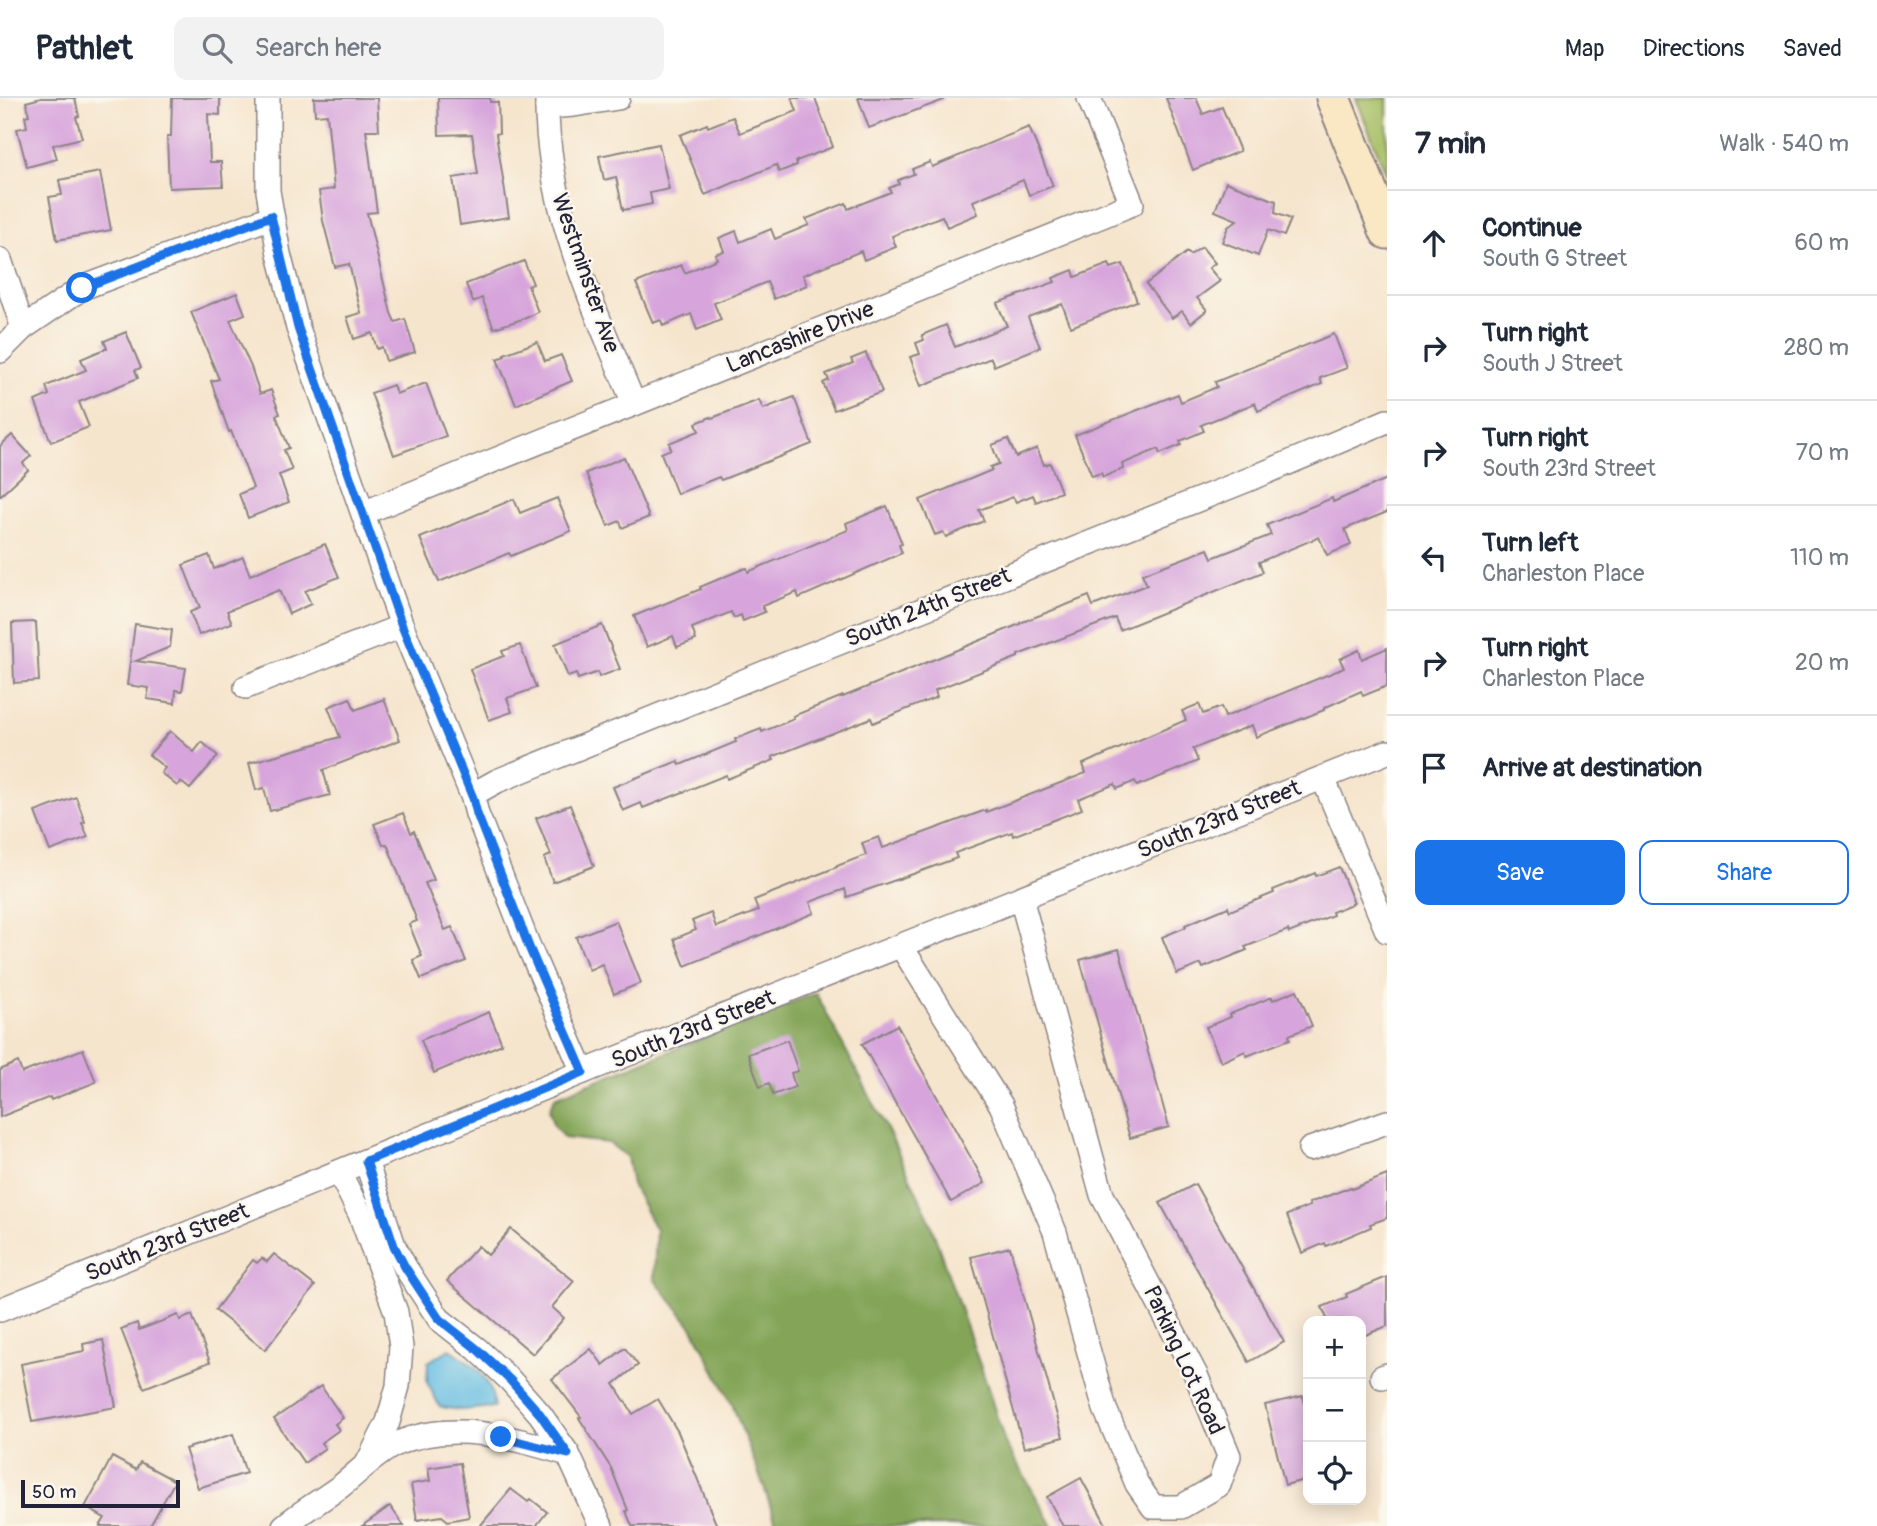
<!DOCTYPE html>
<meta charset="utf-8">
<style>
:root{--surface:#fff;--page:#f2f2f3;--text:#1f2937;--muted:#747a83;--line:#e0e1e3;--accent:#1a73e8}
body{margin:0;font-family:Pangolin,sans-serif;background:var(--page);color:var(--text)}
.controls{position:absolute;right:21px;bottom:21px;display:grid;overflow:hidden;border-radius:14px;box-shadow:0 4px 18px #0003}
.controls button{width:63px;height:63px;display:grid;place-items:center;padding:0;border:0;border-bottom:2px solid var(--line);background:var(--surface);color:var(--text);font:35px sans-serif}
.scale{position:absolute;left:21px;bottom:18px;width:159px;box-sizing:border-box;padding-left:7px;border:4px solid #22223b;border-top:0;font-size:19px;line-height:24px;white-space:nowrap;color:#22223b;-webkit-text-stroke:5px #fbf7ec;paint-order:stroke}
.stop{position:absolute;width:21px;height:21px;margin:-16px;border:5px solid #1a73e8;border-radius:50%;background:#fff}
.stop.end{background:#1a73e8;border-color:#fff;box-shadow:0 2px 7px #0008}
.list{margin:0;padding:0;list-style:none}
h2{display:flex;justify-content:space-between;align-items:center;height:91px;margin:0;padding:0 28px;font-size:30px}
h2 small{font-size:23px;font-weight:400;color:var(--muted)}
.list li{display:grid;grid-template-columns:46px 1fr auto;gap:21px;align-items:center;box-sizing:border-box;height:105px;padding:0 28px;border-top:2px solid var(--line)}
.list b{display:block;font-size:26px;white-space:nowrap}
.list p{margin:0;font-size:23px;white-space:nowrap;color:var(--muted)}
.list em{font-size:23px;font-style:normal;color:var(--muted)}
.actions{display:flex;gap:14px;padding:21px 28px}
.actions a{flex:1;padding:16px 0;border:2px solid var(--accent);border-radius:14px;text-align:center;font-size:24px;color:var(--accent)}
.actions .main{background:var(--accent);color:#fff}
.icon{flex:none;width:38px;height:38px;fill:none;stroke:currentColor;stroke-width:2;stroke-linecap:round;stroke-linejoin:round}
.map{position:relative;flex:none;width:1387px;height:1428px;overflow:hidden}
header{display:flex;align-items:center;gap:42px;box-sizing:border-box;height:98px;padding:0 35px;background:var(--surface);border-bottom:2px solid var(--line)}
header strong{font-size:33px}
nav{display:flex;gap:38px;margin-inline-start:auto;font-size:24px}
.search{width:490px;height:63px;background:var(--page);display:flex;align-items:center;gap:18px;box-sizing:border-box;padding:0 24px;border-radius:14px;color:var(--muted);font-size:26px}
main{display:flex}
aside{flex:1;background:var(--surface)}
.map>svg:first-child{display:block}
.green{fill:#a6be63;stroke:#64704f;stroke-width:2}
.forest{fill:#84a559;stroke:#53644a;stroke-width:2}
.water{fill:#65bde2;stroke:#44708e;stroke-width:2}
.building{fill:#d7a5dc}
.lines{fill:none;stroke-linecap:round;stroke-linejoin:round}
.street-casing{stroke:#8c8484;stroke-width:26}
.secondary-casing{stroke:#8c8484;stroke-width:37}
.street{stroke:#fff;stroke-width:23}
.secondary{stroke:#fae7c3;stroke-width:33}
.route{stroke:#1a73e8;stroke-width:9}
.labels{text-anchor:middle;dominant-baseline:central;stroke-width:5;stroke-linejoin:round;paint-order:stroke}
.street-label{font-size:23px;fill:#22223b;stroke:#fbf7ec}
</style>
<header>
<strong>Pathlet</strong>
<div class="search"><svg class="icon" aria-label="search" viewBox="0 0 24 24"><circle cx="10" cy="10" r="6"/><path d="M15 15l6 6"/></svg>Search here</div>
<nav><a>Map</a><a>Directions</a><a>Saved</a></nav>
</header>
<main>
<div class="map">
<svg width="1387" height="1428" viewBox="0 0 1387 1428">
<rect width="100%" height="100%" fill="#fbf7ec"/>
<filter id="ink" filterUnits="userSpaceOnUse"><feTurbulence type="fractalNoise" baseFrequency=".0143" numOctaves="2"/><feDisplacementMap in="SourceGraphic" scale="14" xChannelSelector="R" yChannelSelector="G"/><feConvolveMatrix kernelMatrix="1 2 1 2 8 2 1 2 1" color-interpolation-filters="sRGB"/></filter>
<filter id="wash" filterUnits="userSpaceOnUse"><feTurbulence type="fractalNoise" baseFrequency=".00686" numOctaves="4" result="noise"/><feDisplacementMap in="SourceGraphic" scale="28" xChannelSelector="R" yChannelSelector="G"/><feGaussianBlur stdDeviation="1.57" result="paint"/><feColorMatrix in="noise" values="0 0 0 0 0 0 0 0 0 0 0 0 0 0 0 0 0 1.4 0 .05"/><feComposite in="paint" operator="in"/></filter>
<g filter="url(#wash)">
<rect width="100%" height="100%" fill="#f6e5cd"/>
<polygon class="green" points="1356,0 1387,0 1387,78"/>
<polygon class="forest" points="816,895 890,1037 927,1116 987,1287 1005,1345 1053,1428 777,1428 765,1392 732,1306 693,1230 654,1181 656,1132 632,1087 627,1059 609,1045 564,1040 553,1026 549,1011 555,999"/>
<path class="water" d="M 450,1251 C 473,1266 492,1279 494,1309 L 462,1312 L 440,1309 L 427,1284 L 428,1264 Z"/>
<g id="blocks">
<g class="building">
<polygon points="41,0 75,0 79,18 76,19 82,40 53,47 57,61 27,69 17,31 27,29 25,18 29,17 26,4"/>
<polygon points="172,0 220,0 220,17 208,16 210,64 221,64 223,88 169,90 167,38 171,38"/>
<polygon points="314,0 377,0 379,32 366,32 377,114 367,115 391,215 395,224 405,221 415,254 386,263 382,249 377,251 372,235 354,241 347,219 361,215 349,166 335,169 323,123 319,93 334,91 327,16 315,17"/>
<polygon points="438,0 490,0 490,4 498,4 499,35 496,36 509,119 460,127 453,80 478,76 472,36 439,37"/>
<polygon points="792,0 815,0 833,49 796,63 797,67 779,74 776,67 705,97 680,37 707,26 708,29 733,19 740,35 797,13"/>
<polygon points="858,0 943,0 944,2 869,30"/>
<polygon points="1166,0 1196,0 1203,16 1222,9 1240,53 1193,72"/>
<polygon points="1029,29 1053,88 1029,97 1023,82 973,103 978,116 947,129 942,118 892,138 896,149 864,162 861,153 803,177 807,187 774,201 767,184 714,205 721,222 697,232 691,216 663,228 661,222 653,225 636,185 681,167 685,175 717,161 715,156 724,153 719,140 736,133 740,144 771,131 775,141 809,127 806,121 846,105 848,111 891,94 889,90 899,86 898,82 914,76 912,71 930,64 932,69"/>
<polygon points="659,46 669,91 650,95 652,106 623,112 616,79 604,82 599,58"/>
<polygon points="100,74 111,132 57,142 49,99 62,97 59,82"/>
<polygon points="1226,84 1276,103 1275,115 1291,121 1284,138 1268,132 1258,158 1222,144 1228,129 1237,122 1215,113"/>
<polygon points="1202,149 1215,165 1209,170 1220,183 1197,200 1207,212 1191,225 1182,213 1172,220 1146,186 1187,154 1190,157"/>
<polygon points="524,163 533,186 528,188 538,214 526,220 494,230 482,200 473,204 466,186"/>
<polygon points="1109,166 1111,170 1123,166 1137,203 1071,229 1062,206 1028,219 1040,249 994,268 991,260 921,288 910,259 920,256 916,245 924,242 922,237 946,227 955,249 1007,228 997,205 1055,184 1053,180 1073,172 1075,179"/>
<polygon points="237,195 245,216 230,222 251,269 260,296 271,292 280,316 276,317 289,350 284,352 292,372 279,377 289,404 248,420 239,396 253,390 231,333 229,334 211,283 219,281 191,214"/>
<polygon points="126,234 141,270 135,272 138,280 79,304 89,329 51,344 35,303 49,297 46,288 86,272 81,261 107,250 104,243"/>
<polygon points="1334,236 1347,270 1320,280 1322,286 1258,313 1255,305 1201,327 1204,333 1180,343 1181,347 1160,356 1158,351 1122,366 1123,371 1103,379 1101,375 1092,378 1075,337 1178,296 1181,304 1217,289 1215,284"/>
<polygon points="537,244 545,263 561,257 572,283 516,307 497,261 505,258 504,256"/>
<polygon points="866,255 882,294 834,312 823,285 829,282 826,276 853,265 851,261"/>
<polygon points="426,285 446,338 394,357 371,295 393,287 396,296"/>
<polygon points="794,299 812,346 721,382 719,379 677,396 661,355 671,351 669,345 699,333 696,325 711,319 712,320 759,302 763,311"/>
<polygon points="12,337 31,358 23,365 28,372 0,398 0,348"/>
<polygon points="1008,341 1016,359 1037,350 1044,367 1050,365 1061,394 1036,404 1033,397 1016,404 1013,399 979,412 984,423 946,439 943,434 935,437 920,402 992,372 990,369 999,366 992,347"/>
<polygon points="624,359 649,419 622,430 620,423 608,428 586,375"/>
<polygon points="1387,381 1387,414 1345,431 1351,447 1327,457 1319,439 1259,464 1263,474 1120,532 1115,520 1018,557 1018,559 935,592 937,599 873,625 871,620 772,659 774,662 727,681 726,677 643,710 641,705 623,713 613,689 678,663 680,667 736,644 735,641 761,631 762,634 794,621 793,618 843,598 843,599 1020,526 1020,525 1089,498 1093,508 1147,487 1142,476 1208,451 1212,460 1271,437 1267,427 1332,400 1333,404"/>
<polygon points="557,400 571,433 511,458 509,455 439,484 420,440 514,401 520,415"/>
<polygon points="887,408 902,446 899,447 902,455 799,500 797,494 762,508 765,514 743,523 741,517 734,520 731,514 692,530 696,542 677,549 673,538 647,549 634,518 701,491 700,489 743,471 747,470 748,474 848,432 846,425"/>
<polygon points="325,446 339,479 305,493 311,506 289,516 279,492 227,513 232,525 199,537 190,514 200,510 183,467 209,457 214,471 243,459 250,477"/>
<polygon points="36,524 39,583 14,585 12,525"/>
<polygon points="135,526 172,532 170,549 136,563 186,570 182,593 176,592 175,605 147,601 149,590 127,587"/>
<polygon points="602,527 620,571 599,579 598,574 578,581 576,576 568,579 555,546"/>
<polygon points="520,547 536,590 507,600 512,614 489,622 470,571 504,558 502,553"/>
<polygon points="1387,550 1387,588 1363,598 1361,593 1324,610 1324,612 1256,639 1252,627 1193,651 1198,663 1177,672 1137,688 1135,683 1117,691 1115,686 1078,701 1082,711 1013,738 1012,734 955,755 957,760 913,776 847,799 845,791 810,804 814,815 685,868 674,841 696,832 692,823 711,815 716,829 758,813 754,802 837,769 837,768 866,757 862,745 879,739 883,750 986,712 986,714 1086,675 1083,666 1186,622 1182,613 1199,606 1203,616 1221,609 1225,619 1344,570 1340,561 1359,552 1362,561"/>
<polygon points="350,600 355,612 384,601 400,642 323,672 330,697 270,713 264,690 256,692 249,665 340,639 328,609"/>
<polygon points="170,633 194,654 202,644 218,658 190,691 181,684 177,688 161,675 165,670 149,657"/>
<polygon points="76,699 85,724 82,725 88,739 50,753 35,714"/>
<polygon points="570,707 594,768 553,784 544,760 551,757 536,720"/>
<polygon points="403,715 411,735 414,733 434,782 425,785 445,832 452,829 466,863 421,881 413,862 422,858 409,826 417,823 387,746 383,747 374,726"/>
<polygon points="1339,769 1354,805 1332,814 1333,817 1289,835 1288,832 1245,849 1247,852 1203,870 1201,866 1177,876 1162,839 1186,829 1185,827 1228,809 1230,813 1274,795 1273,792 1315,775 1316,778"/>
<polygon points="616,823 641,885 614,896 602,866 589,872 576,839"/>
<polygon points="1119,851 1169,1029 1130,1040 1080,862"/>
<polygon points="1297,892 1312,928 1289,937 1290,941 1247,958 1245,953 1221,964 1206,929 1231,919 1230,916 1272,899 1273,902"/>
<polygon points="489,914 502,946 434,975 421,942"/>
<polygon points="897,927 985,1085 951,1104 862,946"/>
<polygon points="787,942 798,973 791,975 795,989 773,997 769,985 760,989 748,956"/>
<polygon points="83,951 96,984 51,1002 50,999 0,1019 0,972 18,964 22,975"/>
<polygon points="1387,1077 1387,1120 1370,1126 1371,1129 1326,1148 1325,1145 1302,1155 1287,1117 1310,1108 1309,1105 1351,1089 1352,1091"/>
<polygon points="1195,1086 1284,1244 1249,1264 1160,1105"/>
<polygon points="511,1131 574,1183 552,1209 564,1220 533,1256 447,1183 478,1148 488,1157"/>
<polygon points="1010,1149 1063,1339 1024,1350 971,1159"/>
<polygon points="274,1156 315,1188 265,1252 215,1212 253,1162 257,1165 262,1160 267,1164"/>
<polygon points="1387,1179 1387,1228 1361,1239 1361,1223 1328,1223 1322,1209 1347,1199 1346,1196"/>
<polygon points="178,1217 180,1222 192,1217 210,1264 144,1290 121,1231 137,1225 139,1232"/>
<polygon points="103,1242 116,1309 32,1324 21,1266 84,1253 83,1246"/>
<polygon points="625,1250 638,1267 614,1286 633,1316 658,1301 678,1334 717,1428 632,1428 626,1413 628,1412 611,1370 579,1320 581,1319 552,1281 591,1251 603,1267"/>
<polygon points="321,1288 343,1320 335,1326 339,1332 321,1345 325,1350 304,1365 274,1321"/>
<polygon points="1303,1298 1308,1318 1308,1381 1285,1387 1265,1307"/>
<polygon points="233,1336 246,1375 198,1390 185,1351"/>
<polygon points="112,1359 136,1372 140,1364 175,1383 150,1428 100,1428 105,1420 85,1409"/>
<polygon points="460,1365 469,1419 448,1423 442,1418 417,1422 411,1386 430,1383 428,1370"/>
<polygon points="1081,1380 1107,1428 1063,1428 1047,1399"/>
<polygon points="511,1391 528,1404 531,1401 547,1414 536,1428 480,1428"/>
<polygon points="390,1408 404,1428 362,1428"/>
</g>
</g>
</g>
<g filter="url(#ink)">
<use href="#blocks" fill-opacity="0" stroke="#8c8484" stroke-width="2"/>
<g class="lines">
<defs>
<g id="street">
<polyline points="268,0 268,93 279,156 298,230 402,528 473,700 477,716 529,849 583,974"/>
<path d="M 547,0 C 545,108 594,208 634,306"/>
<polyline points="547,9 574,7 618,0"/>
<polyline points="0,162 23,230"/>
<polyline points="0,253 23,230 82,190 271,119"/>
<polyline points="363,415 1132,106 1089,0"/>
<polyline points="246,589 402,528"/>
<polyline points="1323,680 1387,833"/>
<polyline points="473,700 477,694 497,683 776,570 1255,379 1387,323"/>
<polyline points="901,848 1001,1007 1055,1134 1105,1311 1137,1386 1153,1409 1181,1409 1219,1387 1229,1358 1196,1277 1102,1097 1021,800"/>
<polyline points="1310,1051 1387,1024"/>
<polyline points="366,1063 394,1148 405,1169 439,1221 477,1251 510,1282 540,1316 568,1356"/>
<polyline points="339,1074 360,1116 396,1214 401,1249 398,1288 388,1324 368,1364"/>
<polyline points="0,1212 583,974 1387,654"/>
<polyline points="1382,1279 1387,1277"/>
<path d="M 284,1428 C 302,1413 322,1402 341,1388 C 359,1374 375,1356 396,1346 C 452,1321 513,1340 568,1356 L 601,1428"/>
</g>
<polyline id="secondary" points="1333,0 1387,134"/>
</defs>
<use href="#street" class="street-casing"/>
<use href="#secondary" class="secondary-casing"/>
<use href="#street" class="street"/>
<use href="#secondary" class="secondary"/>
</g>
</g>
<g class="lines" filter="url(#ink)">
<polyline class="route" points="82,190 271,118 298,230 402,528 473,700 477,716 529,849 583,974 366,1063 394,1148 405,1169 439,1221 477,1251 510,1282 540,1316 568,1356 501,1339"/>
</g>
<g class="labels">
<g class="street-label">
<text transform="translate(586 175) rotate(71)">Westminster Ave</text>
<text transform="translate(800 239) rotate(-22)">Lancashire Drive</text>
<text transform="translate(928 509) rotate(-22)">South 24th Street</text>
<text transform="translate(1219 721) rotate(-22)">South 23rd Street</text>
<text transform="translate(693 931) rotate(-22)">South 23rd Street</text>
<text transform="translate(167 1144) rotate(-22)">South 23rd Street</text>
<text transform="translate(1184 1262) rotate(65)">Parking Lot Road</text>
</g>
</g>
</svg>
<div class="controls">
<button>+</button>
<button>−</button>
<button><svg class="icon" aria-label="locate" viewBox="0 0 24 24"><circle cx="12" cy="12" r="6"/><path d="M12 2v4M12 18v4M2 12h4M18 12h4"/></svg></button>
</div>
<div class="scale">50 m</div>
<div class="stop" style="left:82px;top:190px"></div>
<div class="stop end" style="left:501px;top:1339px"></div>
</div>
<aside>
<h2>7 min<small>Walk · 540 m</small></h2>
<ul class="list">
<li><svg class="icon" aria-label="ahead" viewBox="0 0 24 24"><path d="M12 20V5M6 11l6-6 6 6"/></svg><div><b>Continue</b><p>South G Street</p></div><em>60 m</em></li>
<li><svg class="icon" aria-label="right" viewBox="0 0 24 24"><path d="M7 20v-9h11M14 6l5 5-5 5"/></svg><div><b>Turn right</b><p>South J Street</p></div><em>280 m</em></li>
<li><svg class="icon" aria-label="right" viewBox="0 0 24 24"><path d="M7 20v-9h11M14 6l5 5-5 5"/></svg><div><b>Turn right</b><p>South 23rd Street</p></div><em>70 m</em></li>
<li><svg class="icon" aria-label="left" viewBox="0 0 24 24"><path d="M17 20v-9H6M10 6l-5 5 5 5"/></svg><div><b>Turn left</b><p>Charleston Place</p></div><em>110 m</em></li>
<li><svg class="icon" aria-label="right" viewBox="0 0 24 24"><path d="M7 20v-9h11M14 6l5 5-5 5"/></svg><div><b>Turn right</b><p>Charleston Place</p></div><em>20 m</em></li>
<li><svg class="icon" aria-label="arrive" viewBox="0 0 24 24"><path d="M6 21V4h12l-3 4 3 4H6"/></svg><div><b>Arrive at destination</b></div></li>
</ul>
<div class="actions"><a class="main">Save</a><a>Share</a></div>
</aside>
</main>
